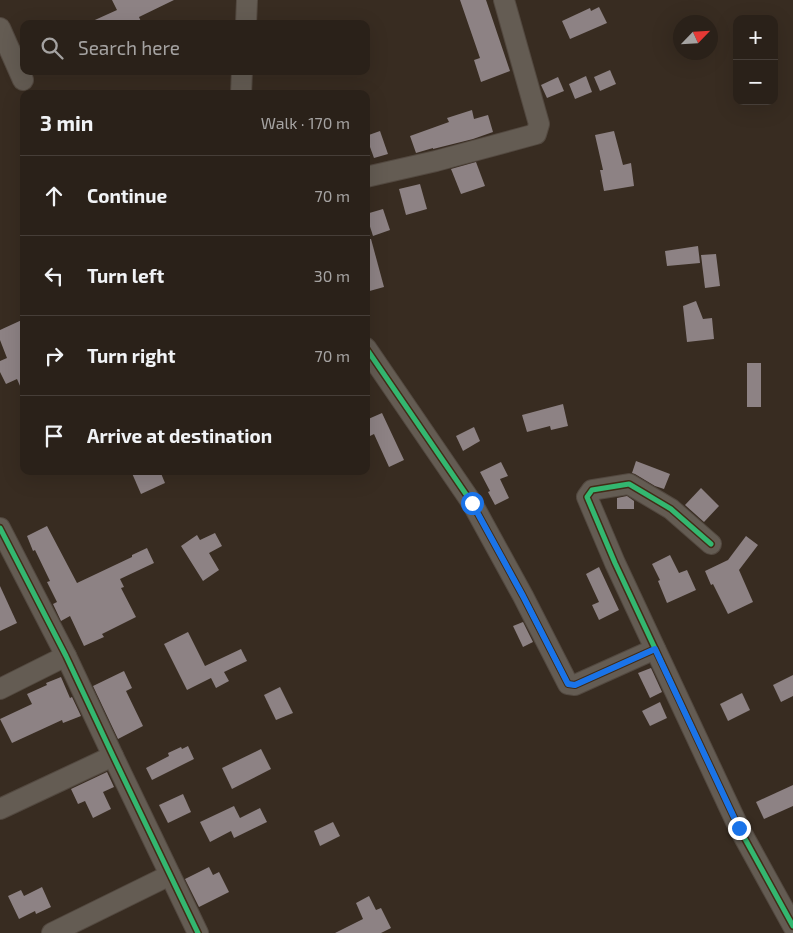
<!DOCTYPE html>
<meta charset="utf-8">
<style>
:root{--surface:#2a2119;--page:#362e26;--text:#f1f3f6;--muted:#a5a3a2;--line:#463e38}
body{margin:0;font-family:"Exo 2",sans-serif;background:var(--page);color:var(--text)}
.controls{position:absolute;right:15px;top:15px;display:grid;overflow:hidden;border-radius:10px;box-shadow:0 5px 20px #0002}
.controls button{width:45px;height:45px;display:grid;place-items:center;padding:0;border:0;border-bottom:1px solid var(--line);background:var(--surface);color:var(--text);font:25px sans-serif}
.compass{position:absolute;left:673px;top:15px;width:45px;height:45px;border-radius:50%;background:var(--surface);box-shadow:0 5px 20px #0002;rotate:65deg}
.stop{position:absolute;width:15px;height:15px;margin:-11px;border:4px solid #1a73e8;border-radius:50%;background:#fff}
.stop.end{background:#1a73e8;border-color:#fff;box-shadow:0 1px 5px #0008}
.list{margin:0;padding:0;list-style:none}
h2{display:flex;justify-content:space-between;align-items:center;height:65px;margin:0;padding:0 20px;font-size:21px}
h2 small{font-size:16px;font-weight:400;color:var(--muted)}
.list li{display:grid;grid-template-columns:32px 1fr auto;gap:15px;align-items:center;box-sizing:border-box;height:80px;padding:0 20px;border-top:1px solid var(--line)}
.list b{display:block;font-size:19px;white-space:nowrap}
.list em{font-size:16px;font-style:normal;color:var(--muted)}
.icon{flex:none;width:28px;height:28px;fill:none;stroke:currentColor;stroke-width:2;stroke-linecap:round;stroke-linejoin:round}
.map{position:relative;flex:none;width:793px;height:933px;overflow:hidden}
.search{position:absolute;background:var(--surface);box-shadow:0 5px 20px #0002;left:20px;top:20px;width:350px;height:55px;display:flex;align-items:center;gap:12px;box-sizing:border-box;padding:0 18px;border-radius:10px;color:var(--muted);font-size:19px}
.panel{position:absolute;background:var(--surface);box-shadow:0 5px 20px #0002;left:20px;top:90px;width:350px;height:385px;border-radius:10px}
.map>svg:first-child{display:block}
.building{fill:#8d8284}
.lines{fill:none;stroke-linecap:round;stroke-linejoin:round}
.minor-casing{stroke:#534940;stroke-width:22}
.minor{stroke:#645c53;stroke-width:20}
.cycleway-casing{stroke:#422c17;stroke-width:8}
.cycleway{stroke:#33b770;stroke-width:5}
.route{stroke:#1a73e8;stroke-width:6}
</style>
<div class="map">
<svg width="793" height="933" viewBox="0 0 793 933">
<rect width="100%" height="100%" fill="#382c21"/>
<g class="building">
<polygon points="112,0 174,0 139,17 142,24 86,24 117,10"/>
<polygon points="460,0 486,0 510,71 481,82 474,60 480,58"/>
<polygon points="599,7 607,23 570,39 562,21 590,8 591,11"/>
<polygon points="610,70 616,84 600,91 594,77"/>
<polygon points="586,76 592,92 575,99 569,84"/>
<polygon points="558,77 564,91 547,98 541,85"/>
<polygon points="472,110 474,119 488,115 493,132 473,139 433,149 433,148 416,153 410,136 449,122 447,118"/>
<polygon points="380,131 388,154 374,158 366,136"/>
<polygon points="614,131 623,165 631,163 634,186 604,191 600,170 603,170 595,135"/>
<polygon points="476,162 485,186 461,194 451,169"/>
<polygon points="420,184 427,209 406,215 399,189"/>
<polygon points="383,209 390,230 373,236 366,214"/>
<polygon points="366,239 371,239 384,287 366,292"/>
<polygon points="698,246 700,263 667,266 665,251"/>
<polygon points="716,254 720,286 705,288 701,255"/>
<polygon points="696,301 703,319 712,318 714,339 687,342 683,306"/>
<polygon points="24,319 24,395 17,379 6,384 0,372 0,361 7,358 0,340 0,330"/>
<rect x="747" y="363" width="14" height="44"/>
<polygon points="563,404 568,426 551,430 550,426 527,432 522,415"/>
<polygon points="382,413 404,460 389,467 374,434 366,438 366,420"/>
<polygon points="474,427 480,441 463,451 456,436"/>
<polygon points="636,461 670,474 664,489 655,486 635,474 632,473"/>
<polygon points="501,462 508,476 500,479 509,498 495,505 488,492 490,491 480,472"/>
<polygon points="131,471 160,471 165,483 141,494"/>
<polygon points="701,488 719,506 704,522 685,505"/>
<polygon points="627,496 634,501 634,509 617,509 617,498"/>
<polygon points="47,526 77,583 132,557 132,555 147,548 154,563 120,579 124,587 121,588 136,617 102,634 104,637 84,646 70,616 61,621 53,604 57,602 47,582 50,581 35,550 33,551 27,536"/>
<polygon points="215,533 222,546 209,553 219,570 203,581 181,546 197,535 200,540"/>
<polygon points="746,536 758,545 739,570 753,602 728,614 713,584 711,585 705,571 728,560"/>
<polygon points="670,555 679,573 687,570 696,590 667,603 658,581 660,580 652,564"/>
<polygon points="599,567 619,610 599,620 592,605 599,602 586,574"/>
<polygon points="0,586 17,623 0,631"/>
<polygon points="523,622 533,642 523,647 513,626"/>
<polygon points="188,632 205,666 241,649 247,661 224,672 229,681 216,688 211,678 187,690 164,644"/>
<polygon points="651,668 662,692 650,698 638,673"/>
<polygon points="124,671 132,688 126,691 143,726 118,739 93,686"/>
<polygon points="793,675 793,696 781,702 773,685"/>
<polygon points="61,677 70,698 72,697 81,716 63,723 62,720 12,743 0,719 32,704 27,694 47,685 46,683"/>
<polygon points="280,687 293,713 276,720 264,695"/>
<polygon points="742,693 750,710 728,721 720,704"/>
<polygon points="660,702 667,718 650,726 642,711"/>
<polygon points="188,746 194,759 152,780 146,768 169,756 168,753 181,747 182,749"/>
<polygon points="261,749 271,769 232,789 222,768"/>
<polygon points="107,772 114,787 103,792 111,809 93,818 85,801 78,804 71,789"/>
<polygon points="793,785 793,806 764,819 756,802"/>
<polygon points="183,794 191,812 168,823 159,805"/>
<polygon points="234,806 240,818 260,808 267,822 234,838 231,831 210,842 200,822"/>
<polygon points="333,822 340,836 320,846 314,831"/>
<polygon points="209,867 213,875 219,872 229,892 199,907 185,879"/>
<polygon points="42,887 51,907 36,914 35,911 19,919 8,896 21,890 24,896"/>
<polygon points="369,896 376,910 381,908 391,928 381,933 335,933 363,919 356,903"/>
</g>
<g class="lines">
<defs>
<g id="minor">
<polyline points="246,24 247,0"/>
<polyline points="0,28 23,80"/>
<polyline points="241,94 242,71"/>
<polyline points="366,177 436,161 536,134 539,124 504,0"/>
<polyline points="366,348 472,503 523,596 568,684 575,685 655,649"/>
<polyline points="0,528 66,656 113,756 198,933"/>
<polyline points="711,544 671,509 629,484 592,490 587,497 615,563 739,828 793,926"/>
<polyline points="0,689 66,656"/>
<polyline points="0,809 113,756"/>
<polyline points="52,933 170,875"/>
</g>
</defs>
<use href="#minor" class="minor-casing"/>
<use href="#minor" class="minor"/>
<defs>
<g id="cycleway">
<polyline points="366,348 472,503 523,596 568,684 575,685 655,649"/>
<polyline points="0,528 66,656 113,756 198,933"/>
<polyline points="711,544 671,509 629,484 592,490 587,497 615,563 739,828 793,926"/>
</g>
</defs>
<use href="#cycleway" class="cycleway-casing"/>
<use href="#cycleway" class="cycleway"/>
</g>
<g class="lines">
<polyline class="route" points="472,503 523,596 568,684 575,685 655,649 739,828"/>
</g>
</svg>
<div class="controls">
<button>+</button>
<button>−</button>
</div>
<svg class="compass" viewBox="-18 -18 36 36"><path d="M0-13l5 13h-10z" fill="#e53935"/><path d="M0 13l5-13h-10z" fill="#a5a3a2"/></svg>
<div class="stop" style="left:472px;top:503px"></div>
<div class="stop end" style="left:739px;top:828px"></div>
<div class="search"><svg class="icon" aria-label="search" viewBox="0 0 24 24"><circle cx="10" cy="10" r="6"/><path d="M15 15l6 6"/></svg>Search here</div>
<section class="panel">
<h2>3 min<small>Walk · 170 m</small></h2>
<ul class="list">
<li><svg class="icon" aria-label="ahead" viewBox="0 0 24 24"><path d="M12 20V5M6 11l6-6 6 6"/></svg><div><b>Continue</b></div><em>70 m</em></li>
<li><svg class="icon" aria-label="left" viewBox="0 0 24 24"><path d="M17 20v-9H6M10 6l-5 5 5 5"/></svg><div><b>Turn left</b></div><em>30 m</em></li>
<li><svg class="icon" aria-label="right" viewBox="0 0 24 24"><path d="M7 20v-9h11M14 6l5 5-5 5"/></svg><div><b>Turn right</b></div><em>70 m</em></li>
<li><svg class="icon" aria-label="arrive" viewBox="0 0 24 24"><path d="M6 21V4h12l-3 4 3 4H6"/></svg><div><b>Arrive at destination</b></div></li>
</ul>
</section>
</div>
